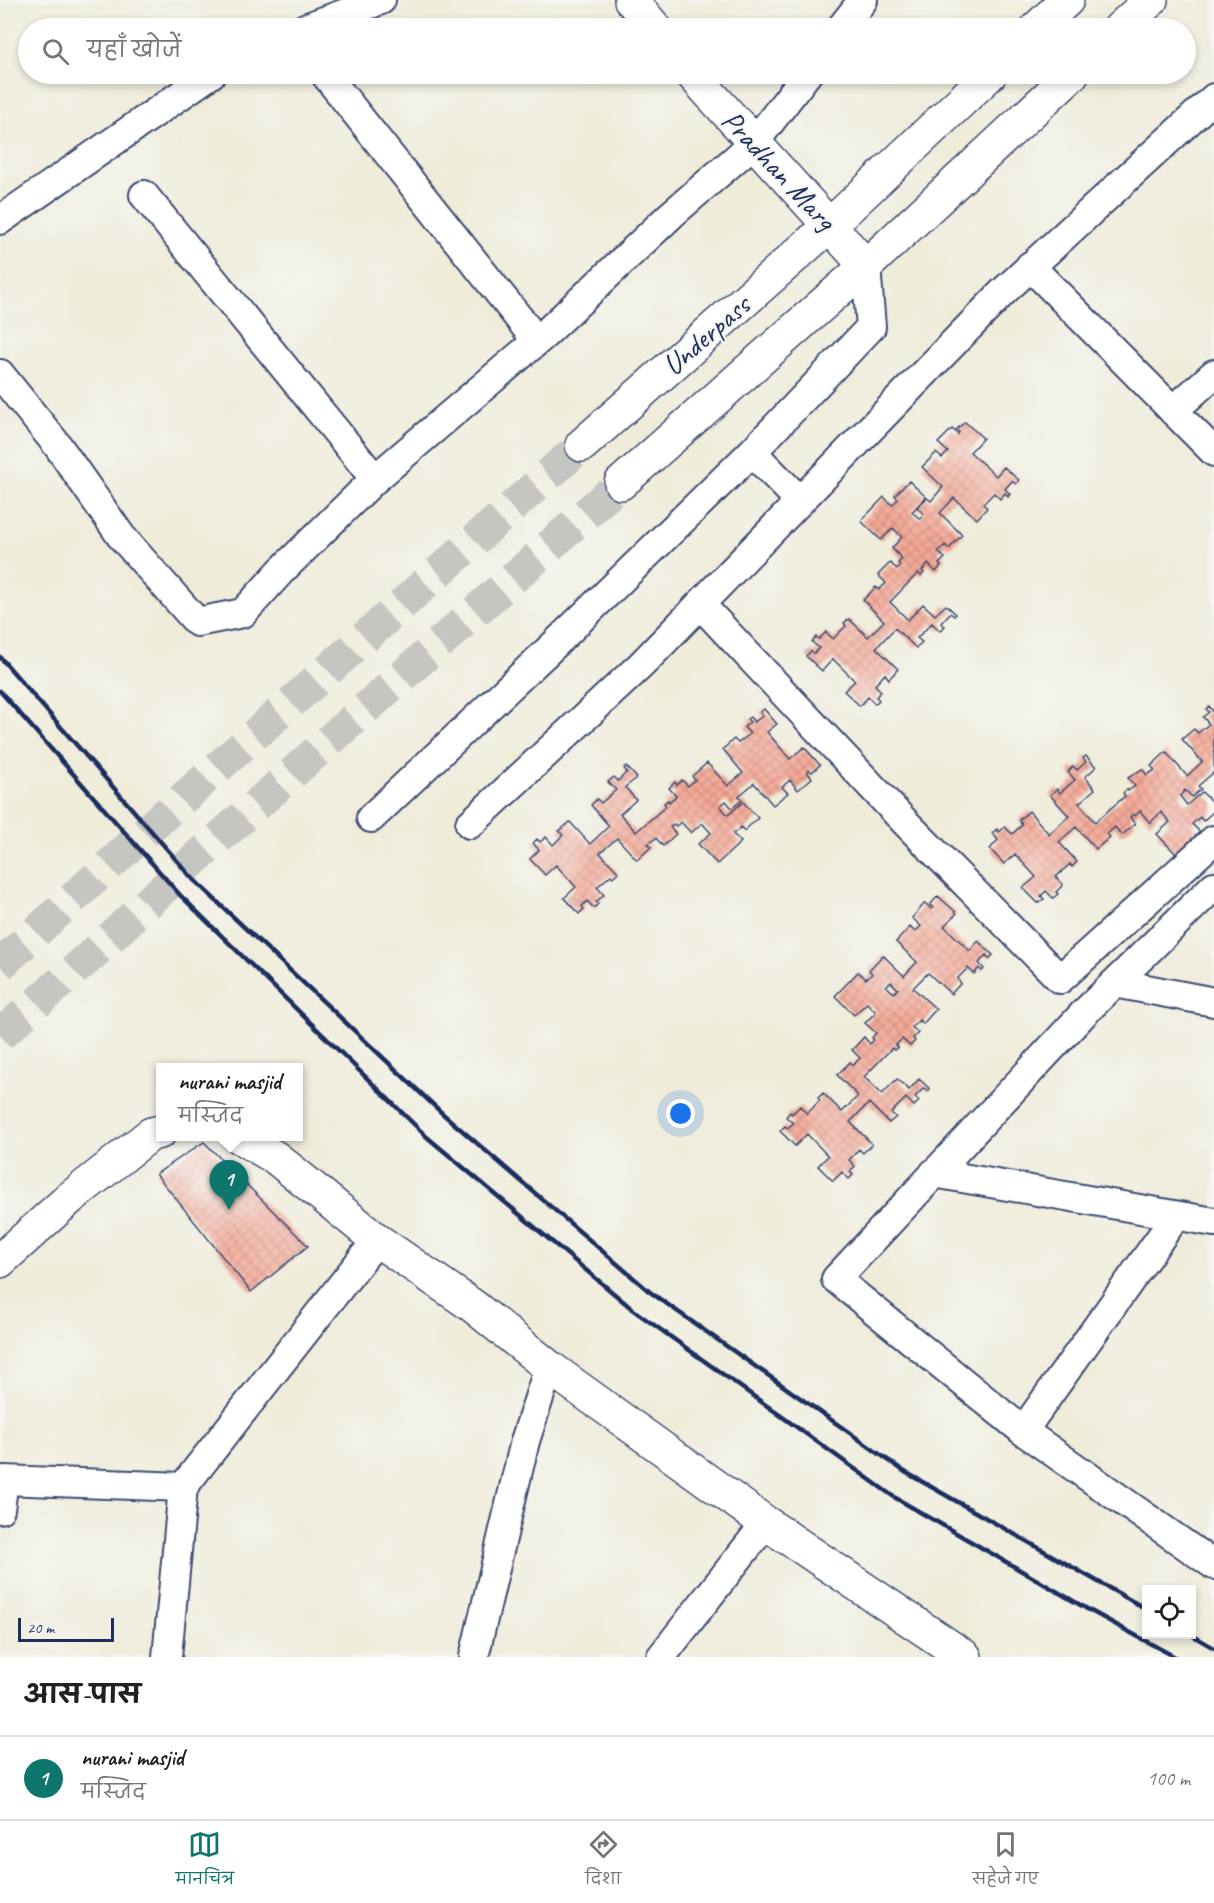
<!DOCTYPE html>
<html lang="hi">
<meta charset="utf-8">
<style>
:root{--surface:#fff;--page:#f2f2f2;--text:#202124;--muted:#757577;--line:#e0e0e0;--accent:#0f766e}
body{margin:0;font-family:Caveat,"Playpen Sans Deva",sans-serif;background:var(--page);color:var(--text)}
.controls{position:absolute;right:18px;bottom:18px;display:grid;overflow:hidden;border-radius:0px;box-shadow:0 3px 9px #0003}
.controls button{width:54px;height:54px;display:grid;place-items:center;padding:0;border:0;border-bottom:2px solid var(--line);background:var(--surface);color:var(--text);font:30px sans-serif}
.scale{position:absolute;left:18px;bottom:15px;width:96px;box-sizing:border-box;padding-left:6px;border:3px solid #1b2f5e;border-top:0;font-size:16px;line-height:21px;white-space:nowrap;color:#1b2f5e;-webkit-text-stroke:4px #f6f6f2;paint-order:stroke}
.you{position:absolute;left:681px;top:1114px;width:21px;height:21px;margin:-15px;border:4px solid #fff;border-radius:50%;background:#1a73e8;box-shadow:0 0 0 9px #1a73e833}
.badge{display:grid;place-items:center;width:39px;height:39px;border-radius:50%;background:var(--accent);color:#fff;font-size:20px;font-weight:700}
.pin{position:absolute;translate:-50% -50px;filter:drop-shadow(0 2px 3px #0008)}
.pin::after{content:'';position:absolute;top:32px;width:21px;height:18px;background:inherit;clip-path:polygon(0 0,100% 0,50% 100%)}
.popup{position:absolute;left:156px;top:1063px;width:147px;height:78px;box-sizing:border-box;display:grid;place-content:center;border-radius:0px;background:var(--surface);filter:drop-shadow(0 2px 4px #0005);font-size:20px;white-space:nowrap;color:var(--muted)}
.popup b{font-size:22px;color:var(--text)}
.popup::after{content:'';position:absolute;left:50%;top:100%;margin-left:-12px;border:12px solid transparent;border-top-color:var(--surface)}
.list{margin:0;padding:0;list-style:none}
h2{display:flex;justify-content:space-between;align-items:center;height:78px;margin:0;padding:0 24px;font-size:26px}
h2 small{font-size:20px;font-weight:400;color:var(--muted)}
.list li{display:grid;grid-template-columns:39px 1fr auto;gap:18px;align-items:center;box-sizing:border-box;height:84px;padding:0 24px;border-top:2px solid var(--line)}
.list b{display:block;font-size:22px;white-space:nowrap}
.list p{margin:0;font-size:20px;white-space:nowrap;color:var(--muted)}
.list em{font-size:20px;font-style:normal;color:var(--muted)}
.icon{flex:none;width:33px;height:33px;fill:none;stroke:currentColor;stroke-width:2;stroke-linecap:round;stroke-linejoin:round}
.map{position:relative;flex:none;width:1214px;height:1657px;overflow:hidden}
.search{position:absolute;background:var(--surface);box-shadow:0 3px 9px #0003;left:18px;right:18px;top:18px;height:66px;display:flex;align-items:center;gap:15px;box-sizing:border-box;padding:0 21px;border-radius:33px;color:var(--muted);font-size:22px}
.sheet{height:162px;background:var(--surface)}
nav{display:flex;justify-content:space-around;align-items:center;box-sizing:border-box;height:84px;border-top:2px solid var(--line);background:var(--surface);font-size:16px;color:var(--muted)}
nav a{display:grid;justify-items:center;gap:3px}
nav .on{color:var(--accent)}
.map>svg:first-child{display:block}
.building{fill:url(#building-cross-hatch);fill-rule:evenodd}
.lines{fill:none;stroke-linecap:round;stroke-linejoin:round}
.secondary-tunnel{stroke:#c5c6c1;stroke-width:33;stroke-dasharray:33 16;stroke-linecap:butt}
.minor-casing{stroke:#3b4b71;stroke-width:32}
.tertiary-casing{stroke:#3b4b71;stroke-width:36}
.secondary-casing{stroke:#3b4b71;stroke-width:36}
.minor{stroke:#fff;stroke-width:28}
.tertiary{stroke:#fff;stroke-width:33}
.secondary{stroke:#fff;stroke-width:33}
.rail{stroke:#1b2f5e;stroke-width:4.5}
.labels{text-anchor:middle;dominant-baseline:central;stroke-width:4.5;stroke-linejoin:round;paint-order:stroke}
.street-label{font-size:30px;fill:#1b2f5e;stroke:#f6f6f2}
</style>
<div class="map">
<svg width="1214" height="1657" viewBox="0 0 1214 1657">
<defs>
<pattern id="building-cross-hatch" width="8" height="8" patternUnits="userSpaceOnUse" patternTransform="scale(1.5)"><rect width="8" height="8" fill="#f7a996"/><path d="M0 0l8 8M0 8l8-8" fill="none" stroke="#c78a7e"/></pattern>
</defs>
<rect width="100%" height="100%" fill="#f6f6f2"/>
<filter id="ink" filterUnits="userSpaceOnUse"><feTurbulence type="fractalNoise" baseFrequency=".0167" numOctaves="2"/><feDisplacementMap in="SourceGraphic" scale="12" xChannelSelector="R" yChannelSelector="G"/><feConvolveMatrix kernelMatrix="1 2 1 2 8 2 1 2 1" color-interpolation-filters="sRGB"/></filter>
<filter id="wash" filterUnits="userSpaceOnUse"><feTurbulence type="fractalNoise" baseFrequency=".008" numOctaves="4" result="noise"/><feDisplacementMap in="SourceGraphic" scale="24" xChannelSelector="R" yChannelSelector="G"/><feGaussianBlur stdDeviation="1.35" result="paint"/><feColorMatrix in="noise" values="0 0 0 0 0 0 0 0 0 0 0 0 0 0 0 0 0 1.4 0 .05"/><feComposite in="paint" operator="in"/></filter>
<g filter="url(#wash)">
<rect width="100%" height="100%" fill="#efecda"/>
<g id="blocks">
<g class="building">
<polygon points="965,422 983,438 970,452 996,476 1004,467 1019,480 1016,484 1012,481 1005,489 1010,494 1008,497 1005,493 1000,499 994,493 983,504 987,508 977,519 954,498 940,513 962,535 949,549 945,545 938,552 945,558 939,564 941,566 936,572 928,564 922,571 924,573 921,576 918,573 890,602 908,620 923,604 935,615 946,605 956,614 954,616 950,613 941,623 945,626 940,631 932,623 917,638 922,642 916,648 895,628 876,648 898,669 889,679 885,674 875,685 881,691 876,697 879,700 875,704 868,697 860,706 844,691 855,681 833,659 822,671 806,656 811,651 814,653 819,648 812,642 816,637 819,639 826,632 833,639 846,626 844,623 849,619 868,637 884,621 863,600 876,587 879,590 886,583 878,575 890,563 897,569 900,565 898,563 902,559 892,548 902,537 893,528 881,540 861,521 884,497 892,505 898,499 895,495 909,481 926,497 912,512 920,519 924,514 917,507 927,498 931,501 943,487 922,467 936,453 942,458 948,452 938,443 952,429 958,434 959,432 956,430"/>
<polygon points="1209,706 1214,713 1214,774 1213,773 1198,786 1201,789 1192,797 1185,790 1180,796 1187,805 1202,792 1214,804 1214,811 1203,821 1200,817 1192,824 1200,832 1176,854 1157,834 1170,822 1161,812 1150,823 1140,811 1135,816 1133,814 1130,817 1135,824 1122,835 1115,827 1107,834 1110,837 1096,849 1076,827 1059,842 1077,862 1072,867 1070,864 1056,877 1063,885 1056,892 1058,894 1053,898 1046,891 1041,896 1044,899 1038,903 1023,888 1036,877 1015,854 1004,864 990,849 998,840 992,833 997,829 999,832 1005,827 1012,834 1022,825 1019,820 1029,811 1049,834 1069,816 1050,795 1057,789 1060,793 1075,780 1068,772 1073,766 1077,770 1086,762 1083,758 1086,756 1096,767 1085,777 1095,789 1079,803 1095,822 1125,796 1123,793 1127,789 1128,791 1135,786 1128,778 1142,769 1147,775 1155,770 1151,766 1166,752 1187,776 1202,762 1182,739 1194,729 1198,733 1209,724 1203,717 1209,712 1206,709"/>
<polygon points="764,709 777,724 767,732 790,759 804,747 820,765 812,772 809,770 807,772 812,778 798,790 790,780 782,787 788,793 773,805 754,783 739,796 742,800 732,808 726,801 720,806 728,815 743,802 758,818 744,831 741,827 733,834 741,842 717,864 698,844 711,833 702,823 691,833 681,822 676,826 674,824 670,827 676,834 663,846 656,838 648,844 651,847 637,860 617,838 600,853 618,872 613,877 611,875 597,887 604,895 596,902 598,904 594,908 587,901 582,906 584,909 579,914 564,898 576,887 556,865 545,875 530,859 539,850 533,843 537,839 540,842 546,837 553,845 563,835 559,831 570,822 590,844 609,826 591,805 597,799 601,803 616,790 608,782 614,777 618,781 627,772 624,768 626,766 637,778 625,787 636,800 620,814 636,832 666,806 664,803 668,800 669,802 676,796 669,788 675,782 677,785 682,780 688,786 695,780 692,776 707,763 728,786 743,773 723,749 734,739 738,743 750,734 744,727 750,722 747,719 750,717 754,722 763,716 760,712"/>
<path d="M 938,896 L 957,913 L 944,926 L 970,951 L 978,941 L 993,955 L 989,959 L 986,955 L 979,963 L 984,969 L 982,971 L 979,968 L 974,974 L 968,968 L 957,979 L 961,983 L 951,994 L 928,973 L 913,988 L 936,1009 L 923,1024 L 919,1020 L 912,1027 L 918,1033 L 913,1038 L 915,1041 L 910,1046 L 902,1039 L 896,1045 L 898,1047 L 894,1050 L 892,1048 L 864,1077 L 882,1094 L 897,1079 L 909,1090 L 919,1079 L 930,1089 L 928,1091 L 924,1088 L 915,1097 L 919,1101 L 914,1106 L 906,1098 L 891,1113 L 896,1117 L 889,1123 L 869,1103 L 850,1122 L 872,1144 L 863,1153 L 859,1149 L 849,1160 L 855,1166 L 850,1172 L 853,1175 L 849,1179 L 842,1172 L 833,1181 L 818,1166 L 828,1156 L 807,1134 L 795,1146 L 780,1131 L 785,1126 L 788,1128 L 793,1123 L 786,1117 L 790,1112 L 792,1114 L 800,1106 L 807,1114 L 820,1100 L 818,1098 L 823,1093 L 842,1112 L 858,1096 L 837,1075 L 850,1062 L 853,1065 L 860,1058 L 852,1050 L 864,1037 L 870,1044 L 874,1040 L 872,1038 L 876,1033 L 865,1023 L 876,1012 L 867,1003 L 854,1015 L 835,996 L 858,972 L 866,979 L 872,974 L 869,970 L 883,955 L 904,976 L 917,962 L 896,942 L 910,927 L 915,932 L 921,926 L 912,918 L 925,903 L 931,909 L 933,907 L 930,905 ZM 891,982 L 898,989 L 894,993 L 886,986 Z"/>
<polygon points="204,1142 308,1246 251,1292 156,1174"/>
</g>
</g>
</g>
<g filter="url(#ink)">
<use href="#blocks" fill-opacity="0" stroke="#3b4b71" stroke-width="1.5"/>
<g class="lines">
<g class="secondary-tunnel">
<polyline points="0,965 163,816 582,445"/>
<polyline points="0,1035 94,953 194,860 621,483"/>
</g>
<defs>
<g id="minor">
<polyline points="305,28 381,0"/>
<polyline points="841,28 863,0"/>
<polyline points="325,74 537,341"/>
<polyline points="144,195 375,479"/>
<polyline points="0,220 211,74"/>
<polyline points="1030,266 1214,452"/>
<polyline points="0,374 58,446 121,536 197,622 243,613 281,571 375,479 544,335 672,214 754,143 807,74"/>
<polyline points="1173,411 1214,374"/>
<polyline points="752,452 800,501"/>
<polyline points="700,604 906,823 1060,979 1214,840"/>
<polyline points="371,818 554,645 752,452 871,327 866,266"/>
<polyline points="470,824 641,665 1003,292 1214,98"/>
<polyline points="1115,983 1214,1002"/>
<polyline points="934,1173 1214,1222"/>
<polyline points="1176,1216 1023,1431 836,1279 1085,1012 1214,886"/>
<polyline points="1023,1431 1214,1565"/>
<polyline points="0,1509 4,1480 183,1487"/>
<polyline points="167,1657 183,1487 377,1240"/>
<polyline points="474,1657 525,1441 549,1367"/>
<polyline points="661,1657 766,1523"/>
</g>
<g id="tertiary">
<polyline points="631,0 655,28"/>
<polyline points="692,74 866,266"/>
<polyline points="238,1136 276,1158 377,1240 473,1306 549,1367 766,1523 965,1657"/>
<polyline points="0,1261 70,1198 151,1134 160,1132"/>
</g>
<g id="secondary">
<polyline points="1037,28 1067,0"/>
<polyline points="1120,28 1151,0"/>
<polyline points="582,445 830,225 990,74"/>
<polyline points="621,483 866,266 1072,74"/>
</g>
</defs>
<use href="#minor" class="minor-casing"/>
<use href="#tertiary" class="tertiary-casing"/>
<use href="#secondary" class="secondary-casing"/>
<use href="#minor" class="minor"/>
<use href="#tertiary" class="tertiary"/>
<use href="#secondary" class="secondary"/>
<g class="rail">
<polyline points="0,657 193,879 443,1114 650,1292 905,1472 1146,1609"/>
<polyline points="0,691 180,895 427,1137 636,1312 894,1497 1089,1610 1175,1657"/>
<polyline points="1190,1634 1214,1648"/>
</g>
</g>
</g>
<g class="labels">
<g class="street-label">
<text transform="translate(779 170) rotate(47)">Pradhan Marg</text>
<text transform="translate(706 335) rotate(-41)">Underpass</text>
</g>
</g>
</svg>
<div class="controls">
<button><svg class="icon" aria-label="locate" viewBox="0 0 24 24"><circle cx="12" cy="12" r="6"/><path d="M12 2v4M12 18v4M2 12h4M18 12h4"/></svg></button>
</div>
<div class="scale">20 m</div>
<div class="you"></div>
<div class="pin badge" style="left:229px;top:1210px">1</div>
<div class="popup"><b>nurani masjid</b>मस्जिद</div>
<div class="search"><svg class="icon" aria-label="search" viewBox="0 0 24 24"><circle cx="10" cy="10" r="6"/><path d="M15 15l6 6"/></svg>यहाँ खोजें</div>
</div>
<section class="sheet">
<h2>आस-पास<small></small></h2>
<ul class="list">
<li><span class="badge">1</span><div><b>nurani masjid</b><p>मस्जिद</p></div><em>100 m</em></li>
</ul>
</section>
<nav>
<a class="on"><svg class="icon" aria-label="map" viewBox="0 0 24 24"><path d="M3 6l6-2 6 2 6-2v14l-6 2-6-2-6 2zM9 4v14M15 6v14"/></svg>मानचित्र</a>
<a><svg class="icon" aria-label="directions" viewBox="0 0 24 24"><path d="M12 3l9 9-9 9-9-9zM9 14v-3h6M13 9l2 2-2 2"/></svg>दिशा</a>
<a><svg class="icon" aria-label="saved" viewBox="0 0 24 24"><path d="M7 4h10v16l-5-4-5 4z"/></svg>सहेजे गए</a>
</nav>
